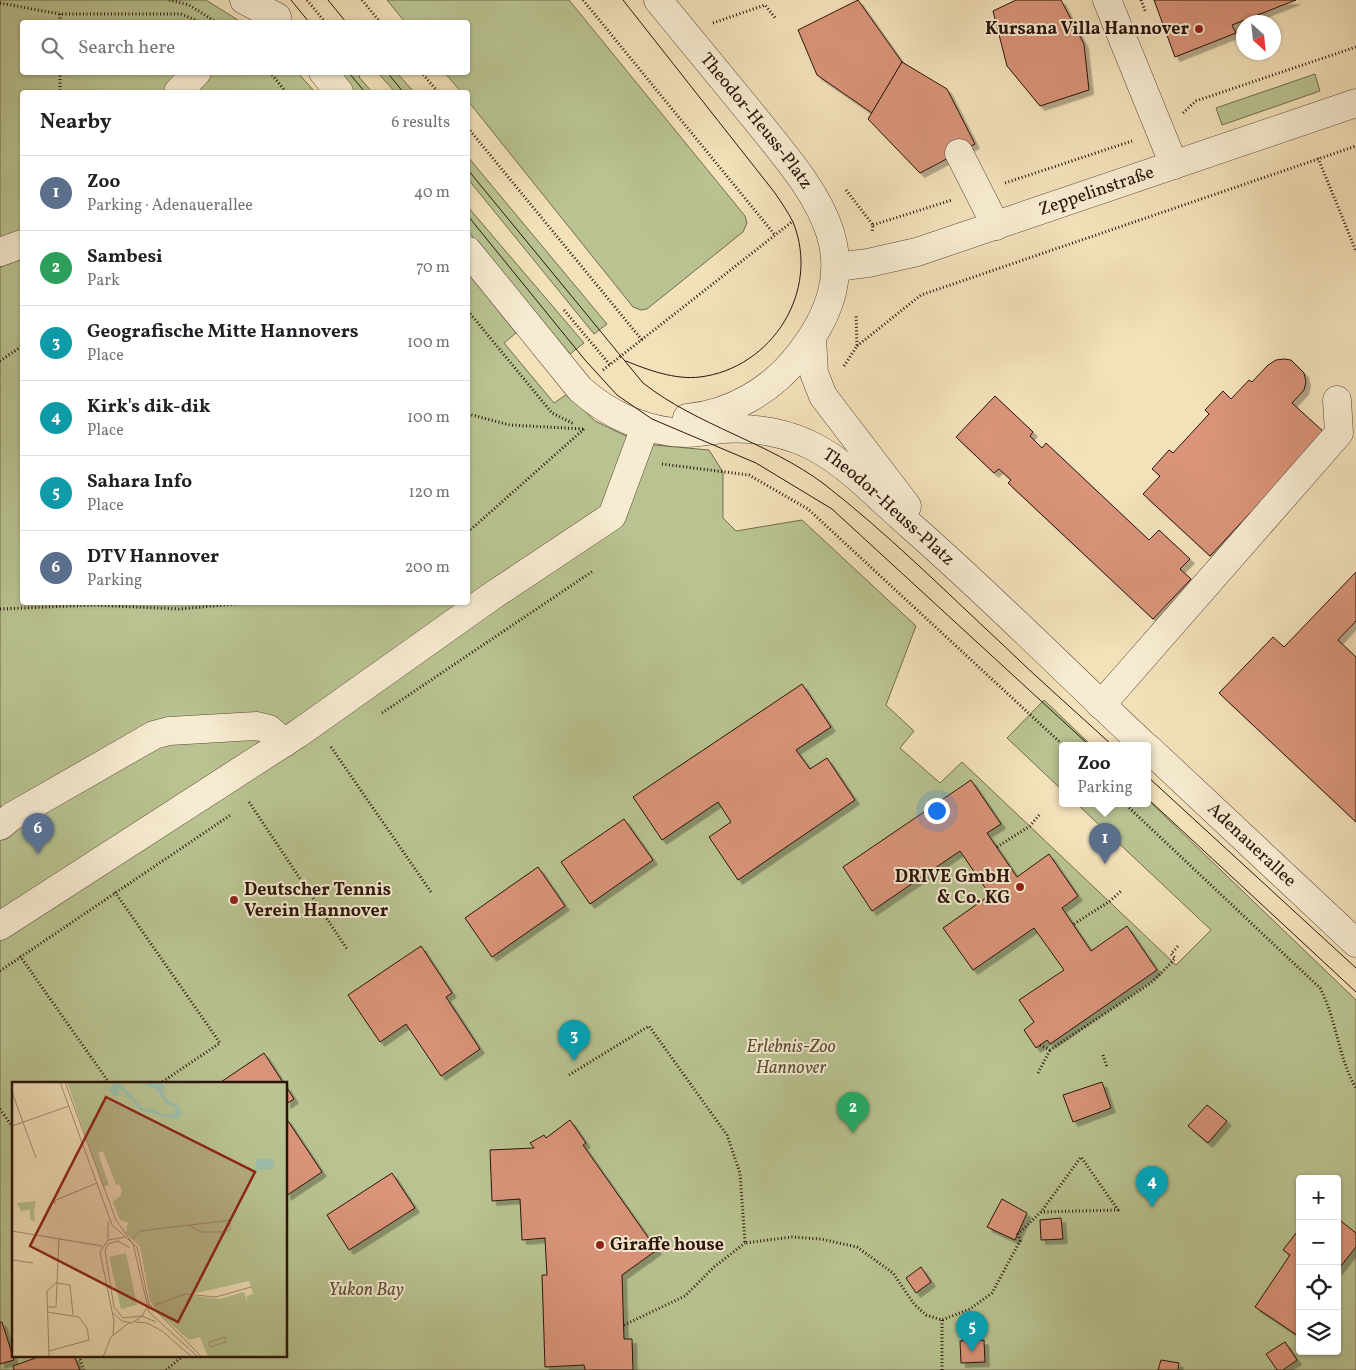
<!DOCTYPE html>
<meta charset="utf-8">
<style>
:root{--surface:#fff;--page:#f6f6f6;--text:#202124;--muted:#757577;--line:#e0e0e0;--accent:#8f2418}
body{margin:0;font-family:Vollkorn,serif;background:var(--page);color:var(--text)}
.controls{position:absolute;right:15px;bottom:15px;display:grid;overflow:hidden;border-radius:5px;box-shadow:0 1px 4px #0004}
.controls button{width:45px;height:45px;display:grid;place-items:center;padding:0;border:0;border-bottom:1px solid var(--line);background:var(--surface);color:var(--text);font:25px sans-serif}
.compass{position:absolute;left:1236px;top:15px;width:45px;height:45px;border-radius:50%;background:var(--surface);box-shadow:0 1px 4px #0004;rotate:153deg}
.you{position:absolute;left:936px;top:810px;width:18px;height:18px;margin:-12px;border:4px solid #fff;border-radius:50%;background:#1a73e8;box-shadow:0 0 0 8px #1a73e833}
.badge{display:grid;place-items:center;width:32px;height:32px;border-radius:50%;background:var(--accent);color:#fff;font-size:16px;font-weight:700}
.pin{position:absolute;translate:-50% -41px;filter:drop-shadow(0 1px 2px #0008)}
.pin::after{content:'';position:absolute;top:26px;width:18px;height:15px;background:inherit;clip-path:polygon(0 0,100% 0,50% 100%)}
.popup{position:absolute;left:1059px;top:742px;width:92px;height:65px;box-sizing:border-box;display:grid;place-content:center;border-radius:5px;background:var(--surface);filter:drop-shadow(0 1px 4px #0005);font-size:16px;white-space:nowrap;color:var(--muted)}
.popup b{font-size:19px;color:var(--text)}
.popup::after{content:'';position:absolute;left:50%;top:100%;margin-left:-10px;border:10px solid transparent;border-top-color:var(--surface)}
.list{margin:0;padding:0;list-style:none}
h2{display:flex;justify-content:space-between;align-items:center;height:65px;margin:0;padding:0 20px;font-size:21px}
h2 small{font-size:16px;font-weight:400;color:var(--muted)}
.list li{display:grid;grid-template-columns:32px 1fr auto;gap:15px;align-items:center;box-sizing:border-box;height:75px;padding:0 20px;border-top:1px solid var(--line)}
.list b{display:block;font-size:19px;white-space:nowrap}
.list p{margin:0;font-size:16px;white-space:nowrap;color:var(--muted)}
.list em{font-size:16px;font-style:normal;color:var(--muted)}
.icon{flex:none;width:28px;height:28px;fill:none;stroke:currentColor;stroke-width:2;stroke-linecap:round;stroke-linejoin:round}
.map{position:relative;flex:none;width:1356px;height:1370px;overflow:hidden}
.search{position:absolute;background:var(--surface);box-shadow:0 1px 4px #0004;left:20px;top:20px;width:450px;height:55px;display:flex;align-items:center;gap:12px;box-sizing:border-box;padding:0 18px;border-radius:5px;color:var(--muted);font-size:19px}
.panel{position:absolute;background:var(--surface);box-shadow:0 1px 4px #0004;left:20px;top:90px;width:450px;height:515px;border-radius:5px}
.map>svg:first-child{display:block}
.green{fill:#b9c391;stroke:#726c4e;fill-rule:evenodd}
.building{fill:#d99479;stroke:#2a140b;filter:url(#shadow)}
.lines{fill:none;stroke-linecap:round;stroke-linejoin:round}
.minor-casing{stroke:#5c4737;stroke-width:29}
.path{stroke:#2a140b;stroke-width:3;stroke-dasharray:1 2.5;stroke-linecap:butt}
.minor{stroke:#f7ecd2;stroke-width:28}
.tram{stroke:#2a140b;stroke-width:1}
.poi-dot{fill:#8f2418;stroke:#f7ecd2;stroke-width:2}
.labels{text-anchor:middle;dominant-baseline:central;stroke-width:4;stroke-linejoin:round;paint-order:stroke}
.poi-label{font-size:18px;font-weight:bold;fill:#2a140b;stroke:#f7ecd2;text-anchor:end}
.street-label{font-size:18px;fill:#2a140b;stroke:#f7ecd2}
.park-label{font-size:18px;font-style:italic;fill:#5c513a;stroke:#f7ecd2}
.inset-river{fill:none;stroke:#9cbeac;stroke-width:2.5}
.inset-road{fill:none;stroke:#a38f74;stroke-width:1}
.view{fill:#8f2418;fill-opacity:0.15;stroke:#8f2418;stroke-width:2.5}
.inset-edge{fill:none;stroke:#2a140b;stroke-width:2.5}
</style>
<div class="map">
<svg width="1356" height="1370" viewBox="0 0 1356 1370">
<defs>
<filter id="shadow"><feDropShadow dx="4.5" dy="4.5" stdDeviation="0" flood-color="#0004"/></filter>
</defs>
<rect width="100%" height="100%" fill="#f3e1ba"/>
<filter id="stains"><feTurbulence type="fractalNoise" baseFrequency=".004" numOctaves="4"/><feColorMatrix values="0 0 0 0 .2 0 0 0 0 .09 0 0 0 0 .02 0 0 0 .5 -.17"/></filter>
<radialGradient id="worn" r=".72"><stop offset=".6" stop-color="#630" stop-opacity="0"/><stop offset="1" stop-color="#630" stop-opacity=".3"/></radialGradient>
<g class="green">
<polygon points="0,0 206,0 241,22 22,22 22,72 180,73 162,92 22,92 22,231 0,239"/>
<polygon points="387,0 569,0 745,216 747,223 743,232 647,309 641,310 633,307 468,101 468,92 461,92 445,73 468,72 468,22 405,22"/>
<polygon points="208,72 298,73 315,92 190,92"/>
<polygon points="336,73 358,73 360,75 359,77 372,92 353,92"/>
<polygon points="378,73 397,73 414,92 395,92"/>
<polygon points="1315,74 1320,91 1222,125 1216,108"/>
<polygon points="468,157 607,324 594,334 468,179"/>
<polygon points="468,207 584,343 570,354 468,231"/>
<path d="M 22,259 L 22,602 L 468,602 L 468,273 L 516,333 L 504,343 L 554,403 L 567,394 L 595,421 L 643,444 L 709,450 L 723,472 L 723,518 L 736,531 L 802,520 L 916,626 L 886,705 L 914,731 L 900,748 L 940,783 L 962,762 L 1176,965 L 1211,930 L 1076,803 L 1148,803 L 1148,800 L 1356,1000 L 1356,1370 L 0,1370 L 0,267 ZM 14,1084 L 286,1084 L 286,1356 L 14,1356 ZM 1300,1179 L 1337,1179 L 1337,1351 L 1300,1351 Z"/>
<polygon points="1044,700 1091,745 1062,745 1062,790 1007,738"/>
</g>
<g class="building">
<polygon points="858,0 902,62 872,113 817,75 798,30"/>
<polygon points="1016,0 1061,0 1084,44 1089,90 1040,106 1007,66 993,11"/>
<polygon points="1154,0 1296,0 1232,25 1236,33 1175,57"/>
<polygon points="902,62 947,89 975,144 920,173 868,119"/>
<polygon points="1284,359 1291,360 1304,373 1306,382 1304,390 1292,403 1325,433 1210,556 1143,494 1160,476 1152,469 1169,450 1173,453 1209,414 1205,410 1223,391 1231,399 1249,380 1252,382 1268,365 1276,360"/>
<polygon points="995,396 1033,432 1030,436 1042,448 1046,443 1149,540 1159,530 1190,559 1180,569 1191,579 1153,619 1008,483 1011,480 999,469 994,473 956,437"/>
<polygon points="1356,572 1356,621 1338,640 1356,657 1356,822 1219,693 1273,637 1284,647"/>
<polygon points="802,684 831,727 796,750 810,769 827,758 855,800 738,880 709,837 731,822 718,802 662,840 633,797"/>
<polygon points="971,780 1001,824 987,833 1017,877 1049,854 1078,896 1062,908 1091,951 1127,926 1157,970 1050,1044 1047,1040 1036,1048 1024,1030 1034,1022 1019,1000 1064,970 1034,928 973,970 943,928 990,895 960,851 872,911 843,867"/>
<polygon points="624,819 653,860 590,904 561,862"/>
<polygon points="538,867 565,906 492,957 465,918"/>
<polygon points="421,946 452,993 446,997 480,1049 441,1076 406,1024 380,1042 348,995"/>
<polygon points="264,1053 284,1084 218,1084"/>
<polygon points="1102,1082 1111,1108 1073,1122 1063,1095"/>
<polygon points="286,1086 294,1099 286,1104"/>
<polygon points="1207,1105 1227,1121 1208,1143 1188,1126"/>
<polygon points="286,1118 322,1172 286,1196"/>
<polygon points="570,1120 586,1143 583,1145 657,1250 622,1275 624,1339 632,1339 633,1370 585,1370 584,1365 545,1367 542,1275 547,1275 545,1238 522,1240 520,1199 492,1201 490,1150 534,1148 530,1143 544,1135 546,1138"/>
<polygon points="392,1173 415,1208 349,1250 327,1215"/>
<polygon points="1002,1199 1027,1213 1015,1240 987,1227"/>
<polygon points="1061,1218 1063,1239 1041,1240 1040,1220"/>
<polygon points="1337,1218 1356,1233 1356,1247 1337,1271"/>
<polygon points="1300,1228 1300,1337 1255,1307 1290,1255 1283,1250"/>
<polygon points="921,1267 931,1282 916,1293 906,1278"/>
<polygon points="0,1322 2,1322 14,1360 0,1364"/>
<polygon points="962,1327 976,1327 976,1341 984,1340 985,1362 961,1363 960,1341 963,1341"/>
<polygon points="1285,1342 1297,1360 1283,1370 1277,1370 1266,1354"/>
<polygon points="41,1356 74,1356 80,1370 14,1370 13,1366"/>
<polygon points="1161,1360 1179,1363 1178,1370 1158,1370"/>
</g>
<g class="lines">
<defs>
<g id="minor">
<polyline points="244,0 277,17"/>
<path id="s1" d="M 658,0 C 690,39 722,78 754,117 C 818,196 875,258 799,355 C 772,390 731,414 687,418"/>
<polyline points="1107,0 1174,165"/>
<polyline points="323,72 339,92"/>
<polyline points="178,92 197,72"/>
<polyline points="959,153 996,226"/>
<path id="s2" d="M 468,251 L 580,389 C 609,415 646,432 686,433 C 698,433 710,430 723,429 C 755,427 790,433 818,449 C 852,468 881,500 911,526 C 991,596 1066,672 1144,745"/>
<polyline points="0,252 22,244"/>
<path id="s3" d="M 836,267 L 868,263 L 917,252 L 1356,103"/>
<polyline points="812,338 814,373 823,396 907,506"/>
<polyline points="1101,705 1339,433 1337,400"/>
<path id="s4" d="M 1148,748 L 1356,943"/>
<polyline points="0,826 11,817 154,735 169,731 257,726 269,729 284,743"/>
<polyline points="0,926 299,733 492,596 612,516 645,427"/>
</g>
</defs>
<use href="#minor" class="minor-casing"/>
<g class="path">
<polyline points="169,0 189,5 216,22"/>
<polyline points="307,0 325,22"/>
<polyline points="362,0 380,22"/>
<polyline points="583,0 775,235"/>
<polyline points="1141,0 1146,13"/>
<polyline points="0,3 60,14 181,14 200,22"/>
<polyline points="60,14 60,22"/>
<polyline points="713,23 765,5 776,19"/>
<polyline points="60,72 60,92"/>
<polyline points="270,72 286,92"/>
<polyline points="421,72 438,92"/>
<polyline points="1183,113 1196,101 1356,47"/>
<polyline points="468,128 642,340"/>
<polyline points="1318,158 1356,251"/>
<polyline points="1005,183 1132,141"/>
<polyline points="846,190 873,225 872,232"/>
<polyline points="873,225 952,200"/>
<polyline points="564,310 610,365"/>
<polyline points="468,311 552,413 574,424"/>
<polyline points="857,346 921,295 1356,146"/>
<polyline points="0,361 22,346"/>
<polyline points="844,366 857,346 856,314"/>
<polyline points="603,370 793,221"/>
<polyline points="468,414 510,425 584,429"/>
<polyline points="662,464 749,475 808,509 1063,745"/>
<polyline points="468,532 584,429"/>
<polyline points="0,609 93,605 179,609 259,602"/>
<polyline points="382,713 593,571"/>
<polyline points="331,747 431,892"/>
<polyline points="249,802 347,949"/>
<path d="M 1124,803 L 1320,988 C 1337,1020 1338,1058 1356,1088"/>
<polyline points="997,847 1030,826 1040,814"/>
<polyline points="115,892 220,1043 159,1084"/>
<polyline points="1074,924 1110,901 1121,891"/>
<polyline points="20,956 110,1084"/>
<polyline points="0,971 232,814"/>
<polyline points="1040,1045 1050,1050 1151,983 1172,962 1175,958 1171,954 1179,945"/>
<polyline points="1103,1055 1107,1067"/>
<polyline points="1038,1073 1050,1050"/>
<polyline points="569,1075 649,1026 727,1135 740,1173 745,1243 792,1237 821,1239 857,1247 893,1273 914,1304 926,1315 942,1320 970,1309 992,1293 1020,1241 1018,1234 1041,1212 1081,1157 1118,1210 1041,1212"/>
<polyline points="0,1109 14,1129"/>
<polyline points="624,1325 685,1296 714,1267 745,1243"/>
<polyline points="79,1356 84,1370"/>
<polyline points="166,1370 183,1356"/>
<polyline points="942,1370 942,1320"/>
</g>
<use href="#minor" class="minor"/>
<g class="tram">
<polyline points="291,0 309,22"/>
<polyline points="328,0 346,22"/>
<path d="M 623,0 L 775,193 C 781,202 788,212 793,222 C 821,291 772,368 700,377 C 675,380 648,370 626,361"/>
<polyline points="348,72 365,92"/>
<polyline points="387,72 403,92"/>
<path d="M 468,170 L 643,383 C 698,426 768,442 824,484 C 887,533 943,589 1001,643 C 1037,678 1075,711 1112,745"/>
<polyline points="468,216 585,360 617,395 652,419 756,463 832,509 1089,745"/>
<polyline points="1148,777 1356,968"/>
<polyline points="1148,799 1356,992"/>
</g>
</g>
<g class="poi-dot">
<circle cx="1199" cy="29" r="5"/>
<circle cx="1020" cy="887" r="5"/>
<circle cx="234" cy="900" r="5"/>
<circle cx="600" cy="1245" r="5"/>
</g>
<g class="labels">
<g class="poi-label">
<text x="1189" y="29">Kursana Villa Hannover</text>
<text x="1010" y="877">DRIVE GmbH<tspan x="1010" dy="21">&amp; Co. KG</tspan></text>
<text x="244" y="890" text-anchor="start">Deutscher Tennis<tspan x="244" dy="21">Verein Hannover</tspan></text>
<text x="610" y="1245" text-anchor="start">Giraffe house</text>
</g>
<g class="street-label">
<text stroke="none"><textPath href="#s1" startOffset="156">Theodor-Heuss-Platz</textPath></text>
<text stroke="none"><textPath href="#s3" startOffset="272">Zeppelinstraße</textPath></text>
<text stroke="none"><textPath href="#s2" startOffset="522">Theodor-Heuss-Platz</textPath></text>
<text stroke="none"><textPath href="#s4" startOffset="142">Adenauerallee</textPath></text>
</g>
<g class="park-label">
<text x="791" y="1047">Erlebnis-Zoo<tspan x="791" dy="21">Hannover</tspan></text>
<text x="366" y="1290">Yukon Bay</text>
</g>
</g>
<g transform="translate(12 1082)">
<rect width="275" height="275" fill="#f3e1ba"/>
<path d="M 55,0 L 275,0 L 275,275 L 196,275 L 188,255 L 177,258 L 145,230 L 138,218 L 128,165 L 114,151 L 116,141 L 108,138 L 101,120 L 109,113 L 110,108 L 107,102 L 104,103 L 91,69 L 86,71 L 97,103 L 91,105 ZM 237,199 L 241,212 L 235,214 L 235,219 L 232,210 L 208,217 L 176,213 ZM 24,119 L 22,128 L 23,140 L 18,137 L 18,128 L 9,129 L 5,121 ZM 114,171 L 125,223 L 109,227 L 97,175 Z" fill="#b9c391" fill-rule="evenodd"/>
<path d="M 103,0 L 131,27 L 141,27 L 152,33 L 163,31 L 164,26 L 154,21 L 146,8 L 127,0 L 148,1 L 153,4 L 150,9 L 156,18 L 167,24 L 170,34 L 164,37 L 130,29 L 106,5 L 108,11 L 102,15 L 98,8 L 86,8 L 98,7 ZM 245,77 L 262,77 L 261,87 L 243,88 Z" fill="#9cbeac"/>
<path class="inset-river" d="M 105,0 L 131,28 L 140,28 L 151,34 L 164,33 L 165,25 L 156,21 L 145,6 L 133,0"/>
<path class="inset-road" d="M 48,0 L 100,143 L 125,165 L 137,222 L 130,234 L 120,241 L 110,239 L 100,230M 53,0 L 104,138 L 121,162 L 137,230 L 186,275M 0,10 L 24,76M 0,44 L 57,24M 42,122 L 44,118 L 85,101M 96,139 L 96,157M 177,143 L 189,150 L 211,150 L 218,148 L 218,138M 0,149 L 90,164M 120,157 L 128,149 L 220,138M 118,166 L 106,159 L 96,162 L 93,169 L 102,225 L 111,236 L 130,234 L 144,240M 0,186 L 1,178 L 21,181M 44,201 L 58,203 L 61,233M 137,222 L 190,275M 143,223 L 173,212 L 204,215 L 239,205M 35,225 L 44,225 L 47,156M 35,230 L 67,235 L 75,246 L 77,258 L 37,269M 123,240 L 135,241 L 150,249 L 180,275M 101,253 L 102,239 L 88,170 L 96,158 L 113,155M 213,255 L 214,260 L 198,265 L 197,260 ZM 37,275 L 35,209 L 44,201M 91,275 L 99,255 L 117,241"/>
<path class="view" d="M 94,15 L 243,90 L 166,240 L 18,164 Z"/>
<rect width="275" height="275" class="inset-edge"/>
</g>
<rect width="100%" height="100%" filter="url(#stains)"/>
<rect width="100%" height="100%" fill="url(#worn)"/>
</svg>
<div class="controls">
<button>+</button>
<button>−</button>
<button><svg class="icon" aria-label="locate" viewBox="0 0 24 24"><circle cx="12" cy="12" r="6"/><path d="M12 2v4M12 18v4M2 12h4M18 12h4"/></svg></button>
<button><svg class="icon" aria-label="layers" viewBox="0 0 24 24"><path d="M12 4l9 5-9 5-9-5zM3 14l9 5 9-5"/></svg></button>
</div>
<svg class="compass" viewBox="-18 -18 36 36"><path d="M0-13l5 13h-10z" fill="#e53935"/><path d="M0 13l5-13h-10z" fill="#757577"/></svg>
<div class="you"></div>
<div class="pin badge" style="left:1105px;top:864px;background:#5c6f8a">1</div>
<div class="popup"><b>Zoo</b>Parking</div>
<div class="pin badge" style="left:853px;top:1133px;background:#2e9e5b">2</div>
<div class="pin badge" style="left:574px;top:1061px;background:#0f9aa8">3</div>
<div class="pin badge" style="left:1152px;top:1207px;background:#0f9aa8">4</div>
<div class="pin badge" style="left:972px;top:1352px;background:#0f9aa8">5</div>
<div class="pin badge" style="left:38px;top:854px;background:#5c6f8a">6</div>
<div class="search"><svg class="icon" aria-label="search" viewBox="0 0 24 24"><circle cx="10" cy="10" r="6"/><path d="M15 15l6 6"/></svg>Search here</div>
<section class="panel">
<h2>Nearby<small>6 results</small></h2>
<ul class="list">
<li><span class="badge" style="background:#5c6f8a">1</span><div><b>Zoo</b><p>Parking · Adenauerallee</p></div><em>40 m</em></li>
<li><span class="badge" style="background:#2e9e5b">2</span><div><b>Sambesi</b><p>Park</p></div><em>70 m</em></li>
<li><span class="badge" style="background:#0f9aa8">3</span><div><b>Geografische Mitte Hannovers</b><p>Place</p></div><em>100 m</em></li>
<li><span class="badge" style="background:#0f9aa8">4</span><div><b>Kirk's dik-dik</b><p>Place</p></div><em>100 m</em></li>
<li><span class="badge" style="background:#0f9aa8">5</span><div><b>Sahara Info</b><p>Place</p></div><em>120 m</em></li>
<li><span class="badge" style="background:#5c6f8a">6</span><div><b>DTV Hannover</b><p>Parking</p></div><em>200 m</em></li>
</ul>
</section>
</div>
